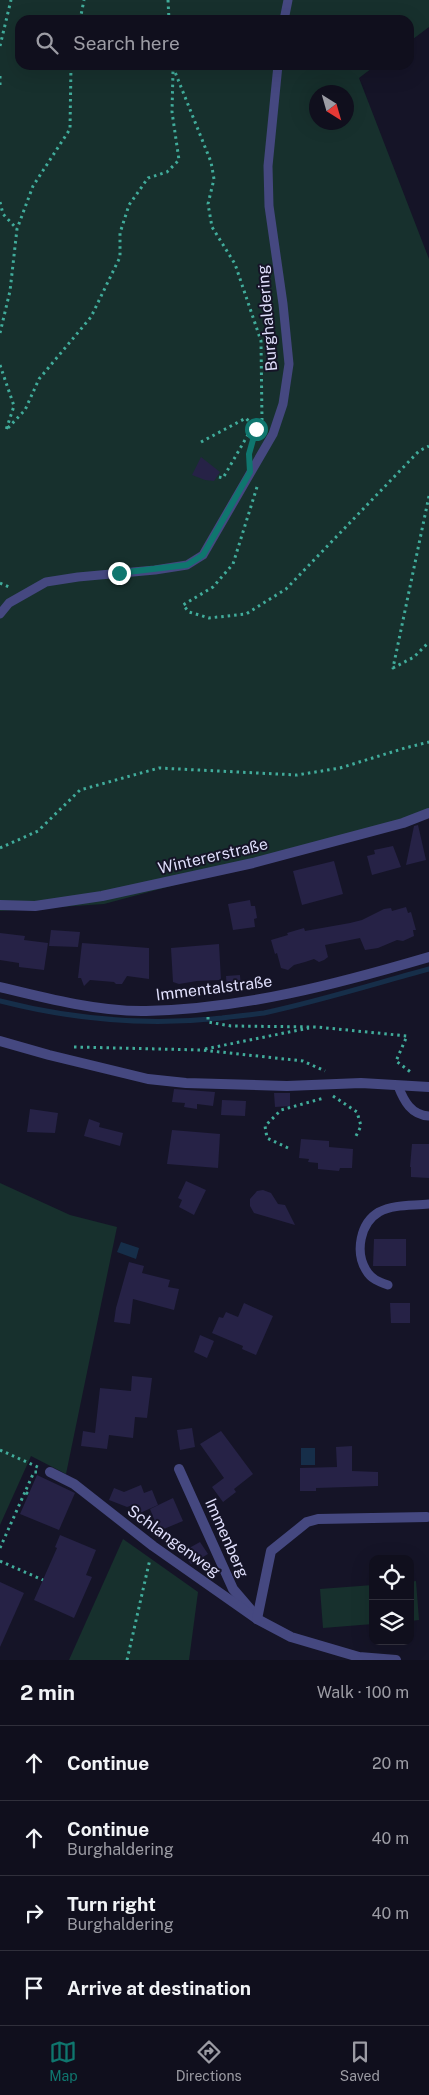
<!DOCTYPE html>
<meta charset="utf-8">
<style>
:root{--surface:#100f1d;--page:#1e1d2a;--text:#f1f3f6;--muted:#9c9ca4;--line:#302f3b;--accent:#0f766e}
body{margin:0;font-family:"Public Sans",sans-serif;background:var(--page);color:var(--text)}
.controls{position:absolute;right:15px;bottom:15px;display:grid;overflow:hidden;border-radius:10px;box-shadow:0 5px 20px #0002}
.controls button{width:45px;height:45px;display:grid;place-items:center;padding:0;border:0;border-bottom:1px solid var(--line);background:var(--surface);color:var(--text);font:25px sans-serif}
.compass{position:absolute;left:309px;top:85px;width:45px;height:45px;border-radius:50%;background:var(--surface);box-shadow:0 5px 20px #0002;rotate:143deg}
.stop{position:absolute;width:15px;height:15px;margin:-11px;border:4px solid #0f766e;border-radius:50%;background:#fff}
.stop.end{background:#0f766e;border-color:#fff;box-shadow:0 1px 5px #0008}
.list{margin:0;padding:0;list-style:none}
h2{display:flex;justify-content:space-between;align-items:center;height:65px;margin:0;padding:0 20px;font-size:21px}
h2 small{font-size:16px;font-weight:400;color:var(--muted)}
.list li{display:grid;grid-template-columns:32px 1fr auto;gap:15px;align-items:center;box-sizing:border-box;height:75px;padding:0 20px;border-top:1px solid var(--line)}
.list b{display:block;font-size:19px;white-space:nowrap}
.list p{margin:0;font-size:16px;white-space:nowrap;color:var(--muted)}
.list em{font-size:16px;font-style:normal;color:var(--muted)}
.icon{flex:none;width:28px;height:28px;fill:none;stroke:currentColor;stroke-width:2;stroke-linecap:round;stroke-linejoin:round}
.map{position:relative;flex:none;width:429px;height:1660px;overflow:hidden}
.search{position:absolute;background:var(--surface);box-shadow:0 5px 20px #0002;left:15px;right:15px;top:15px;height:55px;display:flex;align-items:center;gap:12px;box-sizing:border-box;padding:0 18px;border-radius:15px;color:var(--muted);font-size:19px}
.sheet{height:365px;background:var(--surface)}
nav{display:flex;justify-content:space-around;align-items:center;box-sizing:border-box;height:70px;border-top:1px solid var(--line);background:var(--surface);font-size:14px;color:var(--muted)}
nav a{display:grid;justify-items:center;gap:2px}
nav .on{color:var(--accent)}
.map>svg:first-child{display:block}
.green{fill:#17302d;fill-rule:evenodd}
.water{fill:#162e49}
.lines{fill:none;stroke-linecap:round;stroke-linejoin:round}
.stream{stroke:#162e49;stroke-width:5}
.building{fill:#262246}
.path{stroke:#41ac9b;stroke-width:3;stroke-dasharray:2.5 4;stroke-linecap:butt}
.lane{stroke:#454880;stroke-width:9}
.street{stroke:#454880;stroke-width:10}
.route{stroke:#0f766e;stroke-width:6}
.labels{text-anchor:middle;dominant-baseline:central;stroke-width:4;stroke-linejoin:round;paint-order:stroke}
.street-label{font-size:16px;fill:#dfdefb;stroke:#151427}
</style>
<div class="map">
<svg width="429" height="1660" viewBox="0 0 429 1660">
<rect width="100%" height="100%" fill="#151427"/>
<g class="green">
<path d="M 0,0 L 429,0 L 429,27 L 409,42 L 409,20 L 20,20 L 20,65 L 376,65 L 359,78 L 429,259 L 429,814 L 402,824 L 104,904 L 0,911 ZM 316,92 L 346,92 L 346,122 L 316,122 Z"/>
<polygon points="0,1183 70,1215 117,1227 66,1474 31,1456 0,1525"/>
<polygon points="123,1539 198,1592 189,1660 69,1660"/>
<polygon points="416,1581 419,1620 410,1621 410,1582"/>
<polygon points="373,1585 373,1624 323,1628 320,1589"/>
</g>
<g class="water">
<polygon points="121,1242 139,1248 136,1259 117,1252"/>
<rect x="301" y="1448" width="14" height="17"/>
</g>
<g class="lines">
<path class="stream" d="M 0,1001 C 74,1020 147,1026 222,1018 C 236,1016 250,1015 264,1013 C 320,1001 374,984 429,969"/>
</g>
<g class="building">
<polygon points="201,457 220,472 214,481 205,480 192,475"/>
<polygon points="418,825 426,860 406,865 414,826"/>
<polygon points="393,846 401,867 372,875 367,856 375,854 374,850"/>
<polygon points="334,861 343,894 302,905 293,871"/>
<polygon points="250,900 251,906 255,906 257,918 254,919 255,927 233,930 228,904"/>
<polygon points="406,907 408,913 411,912 416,930 413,930 414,936 403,941 397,940 378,948 365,950 360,938 325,945 328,957 324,960 319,962 314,959 305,962 294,965 288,970 281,968 277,953 275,954 271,940 288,935 287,933 304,928 305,931 350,923 362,920 384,909 391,908 392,911"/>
<polygon points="51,930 80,932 78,947 49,946"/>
<polygon points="0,933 25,936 24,940 48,943 44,970 19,967 19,963 0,960"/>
<polygon points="82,943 149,948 149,979 127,976 122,984 116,984 114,982 90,980 84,986 81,978 78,978"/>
<polygon points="219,944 221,980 197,981 179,984 173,982 171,948"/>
<polygon points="240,975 241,988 227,990 226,976"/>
<polygon points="174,1089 215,1092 213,1106 197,1104 197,1109 184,1107 185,1103 172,1102"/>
<polygon points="274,1093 290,1093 290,1106 275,1107"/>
<polygon points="222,1100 246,1101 245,1116 221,1115"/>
<polygon points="30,1109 58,1113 55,1133 27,1132"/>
<polygon points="89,1119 100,1123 99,1127 123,1133 120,1146 84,1136"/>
<polygon points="172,1130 220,1134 218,1168 167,1164"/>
<polygon points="301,1139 329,1141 329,1147 353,1149 352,1168 340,1168 339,1171 318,1169 318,1163 308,1162 309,1159 299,1158"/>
<polygon points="412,1144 429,1144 429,1178 411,1177 411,1167 410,1167"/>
<polygon points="186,1181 206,1190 194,1215 179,1207 182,1200 178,1198"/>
<polygon points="263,1190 271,1193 278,1204 285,1205 295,1225 254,1213 250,1206 250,1199 257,1191"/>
<polygon points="374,1239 406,1239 406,1266 373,1266"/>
<polygon points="129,1262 144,1266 142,1273 170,1280 168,1287 179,1289 174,1310 133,1299 130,1324 114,1322 116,1308"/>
<polygon points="244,1303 273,1316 256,1355 242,1349 243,1346 212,1333 219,1317 223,1318 226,1312 238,1317"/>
<polygon points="390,1303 410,1303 410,1323 391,1323"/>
<polygon points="200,1335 214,1341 207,1358 194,1352"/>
<polygon points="132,1376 152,1378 147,1418 135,1417 133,1438 109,1435 107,1449 81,1446 83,1431 95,1433 100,1388 131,1391"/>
<polygon points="192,1428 195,1447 180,1450 177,1430"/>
<polygon points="221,1431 253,1474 234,1489 236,1492 223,1502 212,1487 224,1478 200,1444"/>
<polygon points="352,1446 352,1471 378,1472 378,1486 316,1488 316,1491 300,1491 300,1468 337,1467 336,1447"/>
<polygon points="37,1475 75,1493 59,1530 20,1514"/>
<polygon points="141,1485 144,1493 152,1490 158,1505 140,1513 136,1504 127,1507 109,1500 114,1488 124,1492"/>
<polygon points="173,1498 183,1521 159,1531 150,1509"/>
<polygon points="60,1535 96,1550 86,1575 92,1577 74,1618 34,1600 57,1548 55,1547"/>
<polygon points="200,1542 208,1554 191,1564 182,1552"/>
<polygon points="0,1582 24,1593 0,1647"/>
</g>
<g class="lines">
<g class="path">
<polyline points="168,0 169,20"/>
<polyline points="80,20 84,0"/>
<polyline points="0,46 11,0"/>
<polyline points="173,67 211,162 214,179 208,204 212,227 235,264 261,341 262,421 255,429 251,446"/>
<polyline points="0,76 0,88"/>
<polyline points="0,202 3,214 17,229"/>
<polyline points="0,333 10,291 17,229 33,186 70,129 71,65"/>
<polyline points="0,365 14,406 6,430 25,410 39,379 91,317 120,257 120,233 129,205 148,178 167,172 179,160 172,112 173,71"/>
<polyline points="201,442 246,418 255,429"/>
<polyline points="219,477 223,478 253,426"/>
<polyline points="257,487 233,564 213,587 183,605 189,612 209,618 246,614 286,589 419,451 429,446"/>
<polyline points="429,496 393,668 414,657 429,642"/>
<polyline points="0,583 9,587 9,589"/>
<polyline points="0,848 38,831 80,790 159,768 297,775 340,768 405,748 429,742"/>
<polyline points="208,1017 208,1022 231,1026 317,1027 407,1036 396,1061 412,1073"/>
<polyline points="74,1047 202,1050 303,1061 325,1071"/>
<polyline points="205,1049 309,1028"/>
<polyline points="333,1096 357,1112 361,1126 356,1136"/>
<polyline points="288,1148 267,1138 265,1126 281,1110 324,1098"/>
<polyline points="0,1450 40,1468"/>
<polyline points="28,1494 25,1492 34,1472 39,1472"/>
<polyline points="0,1548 25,1492"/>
<polyline points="0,1561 43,1580"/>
<polyline points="127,1660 150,1559"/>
</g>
<g class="lane">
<polyline points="284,20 288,0"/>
<polyline points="0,614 9,603 46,582 78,577 155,570 187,565 203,555 273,434 283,404 289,364 283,304 269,206 268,166 278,65"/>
<path d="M 398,1086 C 404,1101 411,1115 429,1116"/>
<path d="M 388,1285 C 379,1282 371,1279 366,1270 C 355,1252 360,1223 379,1212 C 394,1204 413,1206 429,1204"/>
</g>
<g class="street">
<polyline points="0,905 35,906 102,896 253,863 403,823 429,813"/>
<path d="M 0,987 C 45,998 100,1012 146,1011 C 243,1009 337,984 429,957"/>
<polyline points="0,1041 49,1055 148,1079 186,1083 287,1086 361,1083 429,1087"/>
<polyline points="179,1469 233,1589 251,1610"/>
<polyline points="50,1472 74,1484 153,1546 257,1619 291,1637 359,1657 396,1660"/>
<polyline points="257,1619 271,1551 307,1522 318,1519 427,1517"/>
</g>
</g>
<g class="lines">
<polyline class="route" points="119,573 187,565 203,555 250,472 249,454 256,429"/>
</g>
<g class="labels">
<g class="street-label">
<text transform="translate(267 318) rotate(-95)">Burghaldering</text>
<text transform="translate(213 856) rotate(-13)">Wintererstraße</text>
<text transform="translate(214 988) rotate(-7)">Immentalstraße</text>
<text transform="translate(227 1538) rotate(66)">Immenberg</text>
<text transform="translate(174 1541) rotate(36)">Schlangenweg</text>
</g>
</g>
</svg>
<div class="controls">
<button><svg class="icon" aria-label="locate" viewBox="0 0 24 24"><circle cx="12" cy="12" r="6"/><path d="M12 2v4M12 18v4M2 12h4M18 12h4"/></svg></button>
<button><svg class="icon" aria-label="layers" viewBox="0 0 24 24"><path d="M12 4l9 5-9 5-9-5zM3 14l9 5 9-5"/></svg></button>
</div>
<svg class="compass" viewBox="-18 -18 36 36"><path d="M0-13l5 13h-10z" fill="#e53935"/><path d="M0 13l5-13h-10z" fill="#9c9ca4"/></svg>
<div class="stop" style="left:256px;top:429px"></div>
<div class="stop end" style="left:119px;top:573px"></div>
<div class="search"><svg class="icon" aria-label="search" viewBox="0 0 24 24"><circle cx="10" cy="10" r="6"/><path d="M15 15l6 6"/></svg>Search here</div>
</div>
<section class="sheet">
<h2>2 min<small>Walk · 100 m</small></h2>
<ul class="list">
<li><svg class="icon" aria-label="ahead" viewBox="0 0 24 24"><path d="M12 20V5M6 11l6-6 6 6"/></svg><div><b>Continue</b></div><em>20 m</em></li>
<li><svg class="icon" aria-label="ahead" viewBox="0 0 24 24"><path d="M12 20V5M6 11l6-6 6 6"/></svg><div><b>Continue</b><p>Burghaldering</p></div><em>40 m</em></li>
<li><svg class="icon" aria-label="right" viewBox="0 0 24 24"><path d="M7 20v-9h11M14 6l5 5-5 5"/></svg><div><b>Turn right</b><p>Burghaldering</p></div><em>40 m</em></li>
<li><svg class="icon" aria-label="arrive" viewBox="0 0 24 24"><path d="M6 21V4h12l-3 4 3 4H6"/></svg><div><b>Arrive at destination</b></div></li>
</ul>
</section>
<nav>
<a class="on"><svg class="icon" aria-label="map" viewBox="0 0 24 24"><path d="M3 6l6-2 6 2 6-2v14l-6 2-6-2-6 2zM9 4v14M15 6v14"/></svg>Map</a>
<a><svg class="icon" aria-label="directions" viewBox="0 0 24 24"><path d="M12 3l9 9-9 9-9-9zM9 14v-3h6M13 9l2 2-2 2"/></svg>Directions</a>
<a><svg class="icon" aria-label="saved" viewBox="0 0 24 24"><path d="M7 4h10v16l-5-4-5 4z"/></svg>Saved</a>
</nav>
